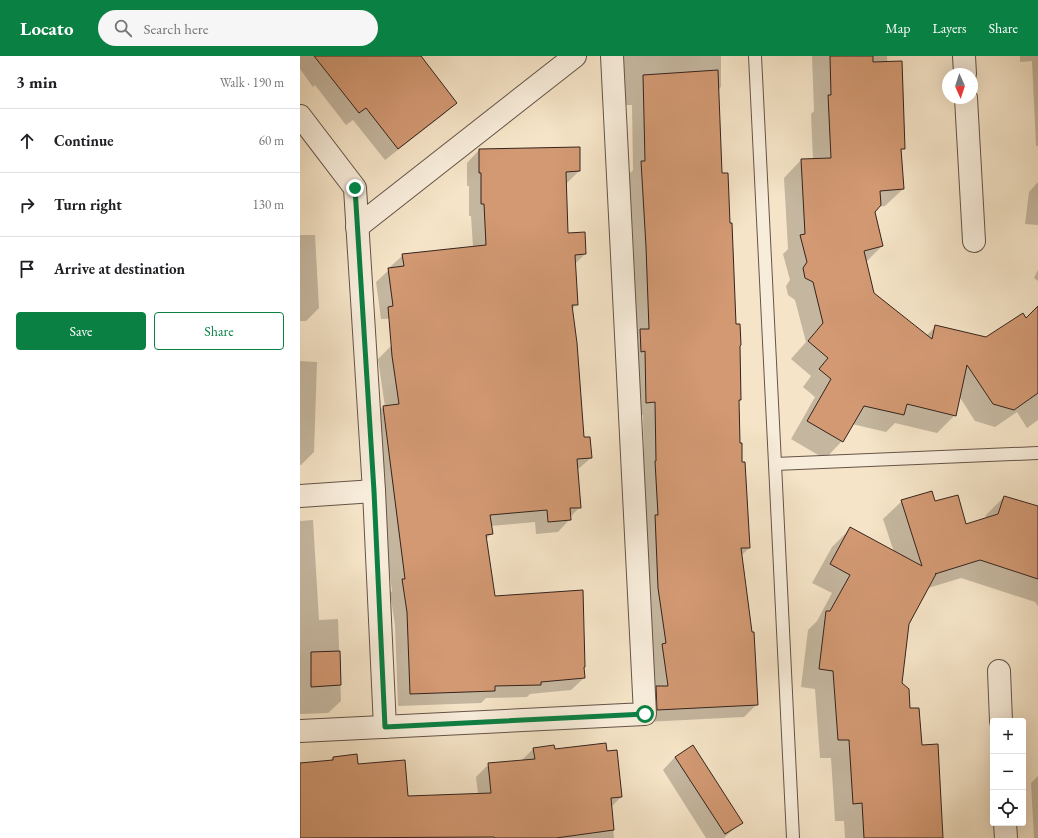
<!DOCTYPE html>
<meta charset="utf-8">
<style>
:root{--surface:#fff;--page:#f6f6f6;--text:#202124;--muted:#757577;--line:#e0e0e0;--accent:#0b8043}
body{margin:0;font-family:"EB Garamond",serif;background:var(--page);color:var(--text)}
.controls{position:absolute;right:12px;bottom:12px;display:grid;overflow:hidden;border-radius:4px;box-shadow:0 4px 16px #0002}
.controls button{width:36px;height:36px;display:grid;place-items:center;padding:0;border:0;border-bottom:1px solid var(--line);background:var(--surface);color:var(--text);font:20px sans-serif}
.compass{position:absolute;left:642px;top:12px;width:36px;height:36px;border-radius:50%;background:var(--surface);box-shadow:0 4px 16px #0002;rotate:177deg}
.stop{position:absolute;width:12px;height:12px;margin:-9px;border:3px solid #0b8043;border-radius:50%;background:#fff}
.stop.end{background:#0b8043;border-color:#fff;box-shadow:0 1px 4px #0008}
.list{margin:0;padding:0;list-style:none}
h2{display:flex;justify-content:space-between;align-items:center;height:52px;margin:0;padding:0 16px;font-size:17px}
h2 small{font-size:13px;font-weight:400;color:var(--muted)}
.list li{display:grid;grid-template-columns:26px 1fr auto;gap:12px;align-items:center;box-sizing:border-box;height:64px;padding:0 16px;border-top:1px solid var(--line)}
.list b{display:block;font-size:15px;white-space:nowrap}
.list em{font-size:13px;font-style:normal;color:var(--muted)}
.actions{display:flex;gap:8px;padding:12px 16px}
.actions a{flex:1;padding:9px 0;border:1px solid var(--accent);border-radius:4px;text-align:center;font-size:14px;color:var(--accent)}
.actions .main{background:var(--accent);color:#fff}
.icon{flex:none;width:22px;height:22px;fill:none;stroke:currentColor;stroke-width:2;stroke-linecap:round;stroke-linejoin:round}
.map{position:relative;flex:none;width:738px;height:782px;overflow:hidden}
header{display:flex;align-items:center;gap:24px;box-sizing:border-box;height:56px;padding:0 20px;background:var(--accent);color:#fff}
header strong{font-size:19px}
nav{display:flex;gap:22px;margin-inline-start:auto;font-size:14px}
.search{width:280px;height:36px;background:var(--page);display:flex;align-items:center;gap:10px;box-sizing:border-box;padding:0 14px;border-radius:22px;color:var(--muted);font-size:15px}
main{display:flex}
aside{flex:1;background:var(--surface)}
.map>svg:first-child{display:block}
.shadow{fill:#0003}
.building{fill:#d29973;stroke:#35231d}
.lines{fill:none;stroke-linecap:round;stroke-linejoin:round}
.lane-casing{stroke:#655348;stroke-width:14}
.street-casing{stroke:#655348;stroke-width:24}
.lane{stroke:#f8eddb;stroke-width:12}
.street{stroke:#f8eddb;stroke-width:22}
.route{stroke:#0b8043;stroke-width:5}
</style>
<header>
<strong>Locato</strong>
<div class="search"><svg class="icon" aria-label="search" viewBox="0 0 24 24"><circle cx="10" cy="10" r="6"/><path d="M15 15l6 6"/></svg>Search here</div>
<nav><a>Map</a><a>Layers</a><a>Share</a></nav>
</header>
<main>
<aside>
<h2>3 min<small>Walk · 190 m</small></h2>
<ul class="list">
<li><svg class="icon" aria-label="ahead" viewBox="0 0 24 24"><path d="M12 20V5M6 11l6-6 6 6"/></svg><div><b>Continue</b></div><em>60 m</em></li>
<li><svg class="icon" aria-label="right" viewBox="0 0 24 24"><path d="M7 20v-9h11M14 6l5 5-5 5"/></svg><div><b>Turn right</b></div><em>130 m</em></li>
<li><svg class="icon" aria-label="arrive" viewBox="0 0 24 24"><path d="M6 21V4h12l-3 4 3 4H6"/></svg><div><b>Arrive at destination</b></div></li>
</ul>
<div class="actions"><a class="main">Save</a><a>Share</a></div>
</aside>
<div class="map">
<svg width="738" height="782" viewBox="0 0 738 782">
<rect width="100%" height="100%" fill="#f5e4c7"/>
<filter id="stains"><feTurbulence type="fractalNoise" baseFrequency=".005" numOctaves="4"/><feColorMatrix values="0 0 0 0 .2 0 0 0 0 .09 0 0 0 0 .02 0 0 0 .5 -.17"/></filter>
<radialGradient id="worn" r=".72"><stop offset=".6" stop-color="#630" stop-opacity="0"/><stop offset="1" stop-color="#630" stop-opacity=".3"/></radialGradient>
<g class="shadow">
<polygon points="0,0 122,0 125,5 124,6 156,47 143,59 85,104 53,64 46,69 15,29 13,31 0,13"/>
<polygon points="323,0 421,0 421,31 418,34 421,118 435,269 439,290 440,344 438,346 441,407 449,492 441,500 457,648 444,661 345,666 350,601 353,598 346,545 342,419 344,417 343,359 334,359 336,278 334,204 329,118 333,114 332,49 325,49"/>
<polygon points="512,0 587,0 591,93 603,133 585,150 578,151 574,156 582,190 566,206 573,237 626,280 635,271 686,282 726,263 738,252 738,364 727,372 717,356 695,371 675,365 659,340 655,359 637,377 595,367 586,376 552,368 542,385 525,403 491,383 515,341 503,331 511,320 491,303 506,286 495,244 488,239 486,230 490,224 483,198 488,193 484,122 501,104 513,104 511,58 514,55"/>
<polygon points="720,0 738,0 738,90 736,90 732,5 720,6"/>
<polygon points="279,92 279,115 266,128 267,178 285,198 274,209 277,248 272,253 283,382 291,402 277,414 280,451 270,461 270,463 258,476 236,478 235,466 191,470 192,477 186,483 194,541 283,612 284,622 271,634 230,638 227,641 186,642 181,647 98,650 95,569 90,537 92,535 70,364 83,351 85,351 78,303 91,290 110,289 109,262 81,263 76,226 90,213 90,211 103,199 173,191 171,160 169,160 169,130 167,130 167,107 179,94"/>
<polygon points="738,126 738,169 725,168 729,136"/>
<polygon points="0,179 15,179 19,252 6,265 0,265"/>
<polygon points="738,214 738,225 734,222"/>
<polygon points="0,305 17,306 14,396 1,409 0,409"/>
<polygon points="704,441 738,451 738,550 735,546 661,522 628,532 608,568 601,627 621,690 643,782 545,782 544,765 535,765 531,702 520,702 515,633 501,631 508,574 517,565 532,537 512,527 532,491 550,473 594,496 583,463 602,445 635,446 666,469 685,463 686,459"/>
<polygon points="13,464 19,564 38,563 41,645 28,657 0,658 0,465"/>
<polygon points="393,690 441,766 424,782 406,782 363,714 375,701"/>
<polygon points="234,692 254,694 306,696 321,741 311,751 314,782 0,782 0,708 29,705 33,702 57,709 107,741 178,738 176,721 189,708 221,705"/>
<polygon points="738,720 738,782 734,782 731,727"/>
</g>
<g class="building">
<polygon points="14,0 121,0 157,47 98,93 66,52 59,57"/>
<polygon points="530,0 573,0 573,6 602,5 605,93 601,93 604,133 580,135 581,149 575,156 583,190 564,195 574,237 632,283 635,269 686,281 723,257 726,262 738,250 738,337 714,354 693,348 667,309 656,360 607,348 604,359 564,350 543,386 507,365 531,323 519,313 528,302 508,285 523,267 513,226 505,222 503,212 507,206 500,179 505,178 501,103 531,102 528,39 531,39"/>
<polygon points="418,14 422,117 428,117 430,167 432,167 436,268 440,268 441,289 440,290 441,344 439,344 440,387 442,387 442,406 445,406 450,492 441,492 452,576 454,576 458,649 357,654 356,630 368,630 362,588 366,587 358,532 355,459 358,459 355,405 356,405 355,346 346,347 345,295 341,296 340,273 349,273 346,191 341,105 345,105 343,19"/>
<polygon points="280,91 280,115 266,116 268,177 285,176 286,198 275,199 278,249 272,249 277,287 284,381 290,381 292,402 277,403 281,452 270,452 271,464 248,466 247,454 190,459 193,478 186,479 195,540 283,534 285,611 284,611 285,622 241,626 241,629 195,630 195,635 110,638 107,556 102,523 105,523 83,350 99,348 92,300 88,251 93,250 88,212 104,210 102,198 186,189 184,148 181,148 181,117 179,117 179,93"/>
<polygon points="632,435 635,445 658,439 666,468 698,458 704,440 738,450 738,523 680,504 635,518 636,518 609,568 602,627 609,633 610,652 619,652 622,689 638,688 643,782 564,782 562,747 553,748 549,684 538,684 533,615 519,613 526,555 530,555 550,519 530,508 550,471 622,510 601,444"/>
<polygon points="40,595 41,629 11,631 11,596"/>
<polygon points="306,687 307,695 317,694 322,741 311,742 314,774 256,782 195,782 194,781 0,782 0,707 33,704 33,701 57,698 58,708 105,704 108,740 191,737 188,707 235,703 233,692 254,689 255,693"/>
<polygon points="393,689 443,767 425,778 375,701"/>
</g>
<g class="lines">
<defs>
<g id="lane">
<polyline points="455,0 475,408"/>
<polyline points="493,782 475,408 738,397"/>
</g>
<g id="street">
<polyline points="664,0 665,18"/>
<polyline points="666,42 674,185"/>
<polyline points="0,60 55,132 74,435 85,671"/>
<polyline points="57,171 275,0"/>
<polyline points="0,440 74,435"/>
<polyline points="699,615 701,665"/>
<polyline points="0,675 345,658 312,0"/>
<polyline points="705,767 706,782"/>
</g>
</defs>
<use href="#lane" class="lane-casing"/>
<use href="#street" class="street-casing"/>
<use href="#lane" class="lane"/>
<use href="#street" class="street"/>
</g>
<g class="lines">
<polyline class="route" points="55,132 74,435 85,671 345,658"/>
</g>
<rect width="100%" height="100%" filter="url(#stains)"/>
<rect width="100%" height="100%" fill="url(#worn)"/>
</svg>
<div class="controls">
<button>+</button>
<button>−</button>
<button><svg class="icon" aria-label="locate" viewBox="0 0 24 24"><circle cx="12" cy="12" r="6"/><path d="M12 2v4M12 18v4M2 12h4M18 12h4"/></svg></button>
</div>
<svg class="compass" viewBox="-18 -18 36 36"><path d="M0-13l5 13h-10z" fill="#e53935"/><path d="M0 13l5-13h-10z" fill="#757577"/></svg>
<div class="stop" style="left:345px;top:658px"></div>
<div class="stop end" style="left:55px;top:132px"></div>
</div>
</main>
